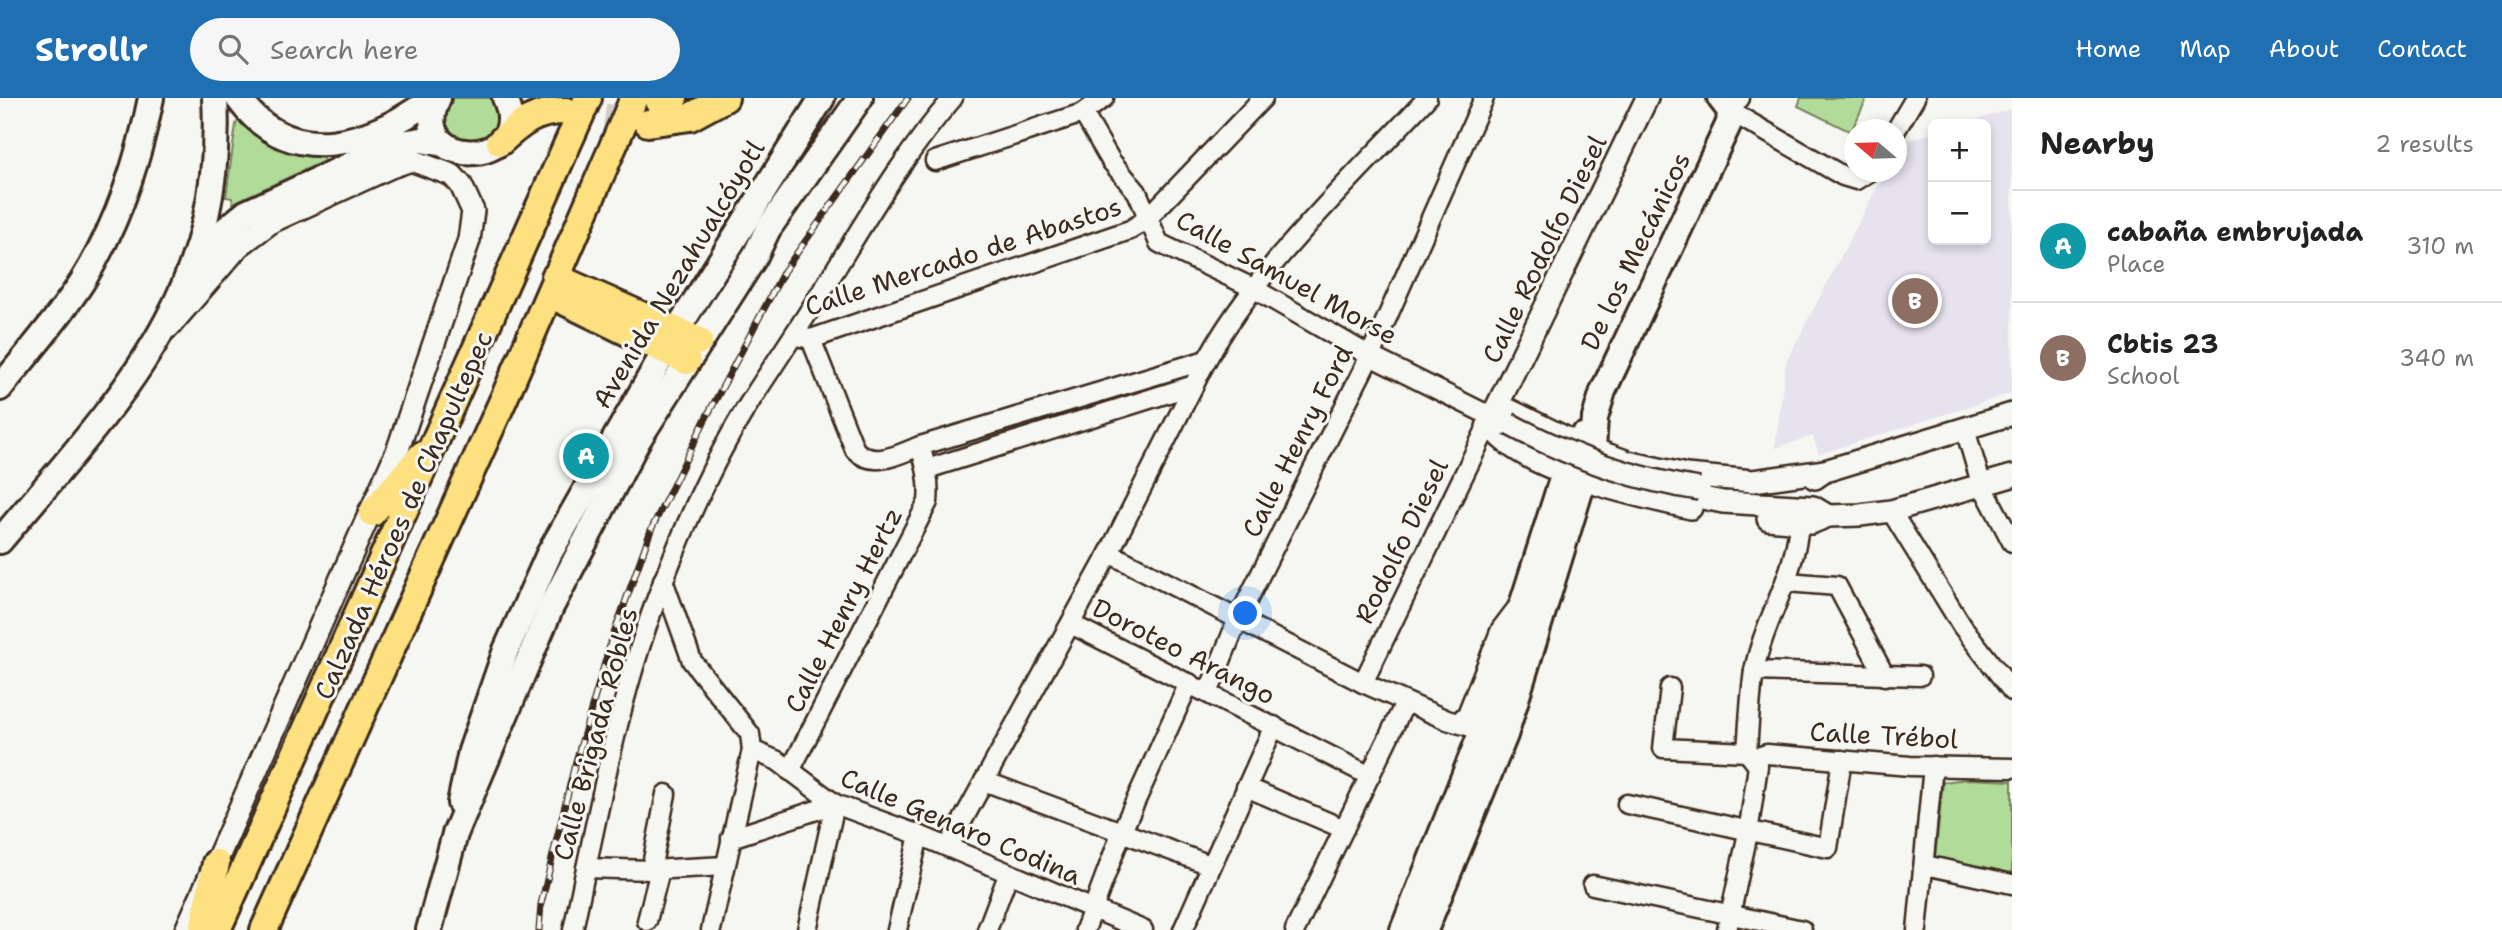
<!DOCTYPE html>
<meta charset="utf-8">
<style>
:root{--surface:#fff;--page:#f6f6f6;--text:#222;--muted:#767676;--line:#e0e0e0;--accent:#1f6fb2}
body{margin:0;font-family:"Shantell Sans",sans-serif;background:var(--page);color:var(--text)}
.controls{position:absolute;right:21px;top:21px;display:grid;overflow:hidden;border-radius:10px;box-shadow:0 4px 10px #0003}
.controls button{width:63px;height:63px;display:grid;place-items:center;padding:0;border:0;border-bottom:2px solid var(--line);background:var(--surface);color:var(--text);font:35px sans-serif}
.compass{position:absolute;left:1844px;top:21px;width:63px;height:63px;border-radius:50%;background:var(--surface);box-shadow:0 4px 10px #0003;rotate:289deg}
.you{position:absolute;left:1246px;top:516px;width:24px;height:24px;margin:-18px;border:5px solid #fff;border-radius:50%;background:#1a73e8;box-shadow:0 0 0 10px #1a73e833}
.badge{display:grid;place-items:center;width:46px;height:46px;border-radius:50%;background:var(--accent);color:#fff;font-size:23px;font-weight:700}
.pin{position:absolute;translate:-50% -50%;border:4px solid #fff;box-shadow:0 2px 7px #0006}
.list{margin:0;padding:0;list-style:none}
h2{display:flex;justify-content:space-between;align-items:center;height:91px;margin:0;padding:0 28px;font-size:30px}
h2 small{font-size:23px;font-weight:400;color:var(--muted)}
.list li{display:grid;grid-template-columns:46px 1fr auto;gap:21px;align-items:center;box-sizing:border-box;height:112px;padding:0 28px;border-top:2px solid var(--line)}
.list b{display:block;font-size:26px;white-space:nowrap}
.list p{margin:0;font-size:23px;white-space:nowrap;color:var(--muted)}
.list em{font-size:23px;font-style:normal;color:var(--muted)}
.icon{flex:none;width:38px;height:38px;fill:none;stroke:currentColor;stroke-width:2;stroke-linecap:round;stroke-linejoin:round}
.map{position:relative;flex:none;width:2012px;height:832px;overflow:hidden}
header{display:flex;align-items:center;gap:42px;box-sizing:border-box;height:98px;padding:0 35px;background:var(--accent);color:#fff}
header strong{font-size:33px}
nav{display:flex;gap:38px;margin-inline-start:auto;font-size:24px}
.search{width:490px;height:63px;background:var(--page);display:flex;align-items:center;gap:18px;box-sizing:border-box;padding:0 24px;border-radius:38px;color:var(--muted);font-size:26px}
main{display:flex}
aside{flex:1;background:var(--surface)}
.map>svg:first-child{display:block}
.built{fill:#e6e2ee}
.green{fill:#b1db98;stroke:#76825b;stroke-width:2}
.lines{fill:none;stroke-linecap:round;stroke-linejoin:round}
.primary-tunnel{stroke:#d1cdc8;stroke-width:26;stroke-dasharray:26 13;stroke-linecap:butt}
.minor-casing{stroke:#3b2a1e;stroke-width:23}
.tertiary-casing{stroke:#3b2a1e;stroke-width:26}
.secondary-casing{stroke:#3b2a1e;stroke-width:30}
.primary-casing{stroke:#3b2a1e;stroke-width:32}
.minor{stroke:#f6f6f2;stroke-width:18}
.tertiary{stroke:#f6f6f2;stroke-width:21}
.secondary{stroke:#f6f6f2;stroke-width:24}
.primary{stroke:#fde080;stroke-width:26}
.rail-casing{stroke:#3b2a1e;stroke-width:7}
.rail{stroke:#f6f6f2;stroke-width:4.5;stroke-dasharray:13;stroke-linecap:butt}
.tertiary-bridge-casing{stroke:#3b2a1e;stroke-width:26;stroke-linecap:butt}
.tertiary-bridge{stroke:#f6f6f2;stroke-width:21}
.labels{text-anchor:middle;dominant-baseline:central;stroke-width:6;stroke-linejoin:round;paint-order:stroke}
.street-label{font-size:26px;fill:#3b2a1e;stroke:#f6f6f2}
</style>
<header>
<strong>Strollr</strong>
<div class="search"><svg class="icon" aria-label="search" viewBox="0 0 24 24"><circle cx="10" cy="10" r="6"/><path d="M15 15l6 6"/></svg>Search here</div>
<nav><a>Home</a><a>Map</a><a>About</a><a>Contact</a></nav>
</header>
<main>
<div class="map">
<svg width="2012" height="832" viewBox="0 0 2012 832">
<rect width="100%" height="100%" fill="#f6f6f2"/>
<filter id="ink" filterUnits="userSpaceOnUse"><feTurbulence type="fractalNoise" baseFrequency=".0143" numOctaves="2"/><feDisplacementMap in="SourceGraphic" scale="14" xChannelSelector="R" yChannelSelector="G"/><feConvolveMatrix kernelMatrix="1 2 1 2 8 2 1 2 1" color-interpolation-filters="sRGB"/></filter>
<g filter="url(#ink)">
<polygon class="built" points="2012,11 2012,295 1819,356 1813,338 1775,350 1786,264 1885,74 1896,74 1897,51 1900,45 1933,35 1933,142 1986,142 1986,26 1962,26"/>
<g class="green">
<path d="M 451,0 L 493,0 C 502,20 498,30 481,44 L 454,39 L 445,23 Z"/>
<polygon points="1801,0 1867,0 1851,34 1798,8"/>
<polygon points="240,19 321,55 324,63 233,105 232,100 226,99 236,26"/>
<polygon points="1968,681 2012,683 2012,778 1935,761 1943,684"/>
</g>
<g class="lines">
<polyline class="primary-tunnel" points="566,13 647,25"/>
<defs>
<g id="minor">
<polyline points="1740,0 1730,13 1843,78 1856,82 1869,74"/>
<polyline points="1083,15 1111,63 1137,94 1159,145 1253,190 1370,258 1482,314 1496,315"/>
<polyline points="1896,32 1915,0"/>
<polyline points="935,63 1083,15 1104,0"/>
<polyline points="801,239 811,241 1130,132 1146,122 1263,0"/>
<polyline points="1965,331 1981,385 2012,444"/>
<polyline points="920,348 1206,262"/>
<path d="M 927,371 L 1194,287 C 1242,182 1348,86 1427,0"/>
<polyline points="1891,413 1962,528 2012,593"/>
<polyline points="1109,455 1363,585 1447,622 1492,635"/>
<polyline points="663,482 692,563 750,636 752,652 778,663 835,706 919,737 1143,832"/>
<polyline points="1787,484 1837,488 1885,578"/>
<polyline points="1071,526 1370,678"/>
<polyline points="1754,573 1920,578"/>
<polyline points="1363,585 1487,329"/>
<polyline points="1670,590 1663,650 1747,654"/>
<polyline points="1208,595 1238,521 1370,258 1484,0"/>
<polyline points="1458,625 1467,616 1501,531 1517,510"/>
<polyline points="1754,660 1767,656 1910,668 2012,670"/>
<path d="M 790,673 L 928,404 C 930,384 926,367 920,348 C 899,356 874,371 855,352 L 811,241"/>
<polyline points="984,683 1210,767"/>
<polyline points="1246,689 1344,731"/>
<polyline points="1627,706 1828,750 1842,662"/>
<polyline points="731,740 835,706"/>
<polyline points="948,749 1109,455 1194,287"/>
<polyline points="1925,767 2012,786"/>
<polyline points="586,770 651,772 725,768"/>
<polyline points="651,772 666,696"/>
<polyline points="1593,787 1802,832"/>
<polyline points="647,823 660,772"/>
<path d="M 573,832 C 598,716 619,595 663,484 C 687,422 717,355 753,299 C 777,262 802,225 825,188 C 865,124 903,57 953,0"/>
<polyline points="711,832 752,652"/>
<polyline points="807,832 835,706"/>
<polyline points="897,832 919,737"/>
<polyline points="987,832 1008,777"/>
<polyline points="1085,832 1122,733 1189,585"/>
<polyline points="1183,832 1274,628"/>
<polyline points="1295,832 1405,605"/>
<path d="M 1727,832 L 1748,735 L 1758,668 L 1747,654 C 1749,627 1750,599 1754,573 C 1764,521 1796,478 1799,424"/>
<polyline points="1917,832 1933,668"/>
</g>
<g id="tertiary">
<polyline points="169,229 239,148 271,124 391,69 411,62 452,77 461,87 473,113 469,142 398,351 186,832"/>
<polyline points="1496,315 1511,313 1578,346 1628,364 1686,377 1753,383 1825,373"/>
<path d="M 1489,325 C 1513,371 1641,399 1691,410"/>
<polyline points="1487,329 1647,0"/>
<polyline points="1815,380 1825,373 2012,316"/>
<polyline points="1677,395 1723,404 1813,409 1828,418 1860,417 1891,413 2012,378"/>
<polyline points="1768,421 1811,425 1828,418"/>
</g>
<g id="secondary">
<path d="M 238,0 C 291,74 373,45 433,0"/>
<path d="M 438,0 C 404,73 537,72 505,0"/>
<polyline points="198,172 225,132 246,115 396,46 421,42 444,46"/>
<path d="M 0,290 C 28,255 58,221 82,184 C 117,128 138,65 151,0"/>
<path d="M 0,443 C 117,303 226,198 215,0"/>
<polyline points="460,705 471,653 506,552 549,456 677,232 822,0"/>
<polyline points="429,832 455,736 551,509 638,342 754,160 768,131 860,0"/>
<polyline points="1403,832 1482,633 1564,375 1583,338"/>
<polyline points="1425,832 1505,637 1593,351 1595,320 1603,293 1729,25 1730,13 1720,0"/>
</g>
<g id="primary">
<polyline points="658,2 674,0"/>
<polyline points="648,25 690,19 725,0"/>
<path d="M 500,44 C 521,25 537,12 566,13"/>
<polyline points="555,179 699,243"/>
<polyline points="560,201 687,263"/>
<polyline points="372,415 422,357"/>
<polyline points="203,832 216,765"/>
<polyline points="217,832 588,0"/>
<polyline points="264,832 505,298 634,0"/>
</g>
</defs>
<use href="#minor" class="minor-casing"/>
<use href="#tertiary" class="tertiary-casing"/>
<use href="#secondary" class="secondary-casing"/>
<use href="#primary" class="primary-casing"/>
<use href="#minor" class="minor"/>
<use href="#tertiary" class="tertiary"/>
<use href="#secondary" class="secondary"/>
<use href="#primary" class="primary"/>
<defs>
<polyline id="rail" points="539,832 541,806 574,670 611,544 651,432 706,320 784,173 908,0"/>
</defs>
<use href="#rail" class="rail-casing"/>
<use href="#rail" class="rail"/>
<defs>
<path id="tertiary-bridge" d="M 1509,326 C 1569,358 1631,381 1699,391"/>
</defs>
<use href="#tertiary-bridge" class="tertiary-bridge-casing"/>
<use href="#tertiary-bridge" class="tertiary-bridge"/>
</g>
</g>
<g class="labels">
<g class="street-label">
<text transform="translate(1544 151) rotate(-64)">Calle Rodolfo Diesel</text>
<text transform="translate(1635 153) rotate(-64)">De los Mecánicos</text>
<text transform="translate(963 158) rotate(-18)">Calle Mercado de Abastos</text>
<text transform="translate(678 176) rotate(-59)">Avenida Nezahualcóyotl</text>
<text transform="translate(1287 179) rotate(29)">Calle Samuel Morse</text>
<text transform="translate(1297 343) rotate(-63)">Calle Henry Ford</text>
<text transform="translate(403 417) rotate(-66)">Calzada Héroes de Chapultepec</text>
<text transform="translate(1401 443) rotate(-64)">Rodolfo Diesel</text>
<text transform="translate(843 512) rotate(-63)">Calle Henry Hertz</text>
<text transform="translate(1184 553) rotate(27)">Doroteo Arango</text>
<text transform="translate(595 636) rotate(-75)">Calle Brigada Robles</text>
<text transform="translate(1884 637) rotate(3)">Calle Trébol</text>
<text transform="translate(961 728) rotate(23)">Calle Genaro Codina</text>
</g>
</g>
</svg>
<div class="controls">
<button>+</button>
<button>−</button>
</div>
<svg class="compass" viewBox="-18 -18 36 36"><path d="M0-13l5 13h-10z" fill="#e53935"/><path d="M0 13l5-13h-10z" fill="#767676"/></svg>
<div class="you"></div>
<div class="pin badge" style="left:586px;top:358px;background:#0f9aa8">A</div>
<div class="pin badge" style="left:1915px;top:203px;background:#8d6e63">B</div>
</div>
<aside>
<h2>Nearby<small>2 results</small></h2>
<ul class="list">
<li><span class="badge" style="background:#0f9aa8">A</span><div><b>cabaña embrujada</b><p>Place</p></div><em>310 m</em></li>
<li><span class="badge" style="background:#8d6e63">B</span><div><b>Cbtis 23</b><p>School</p></div><em>340 m</em></li>
</ul>
</aside>
</main>
